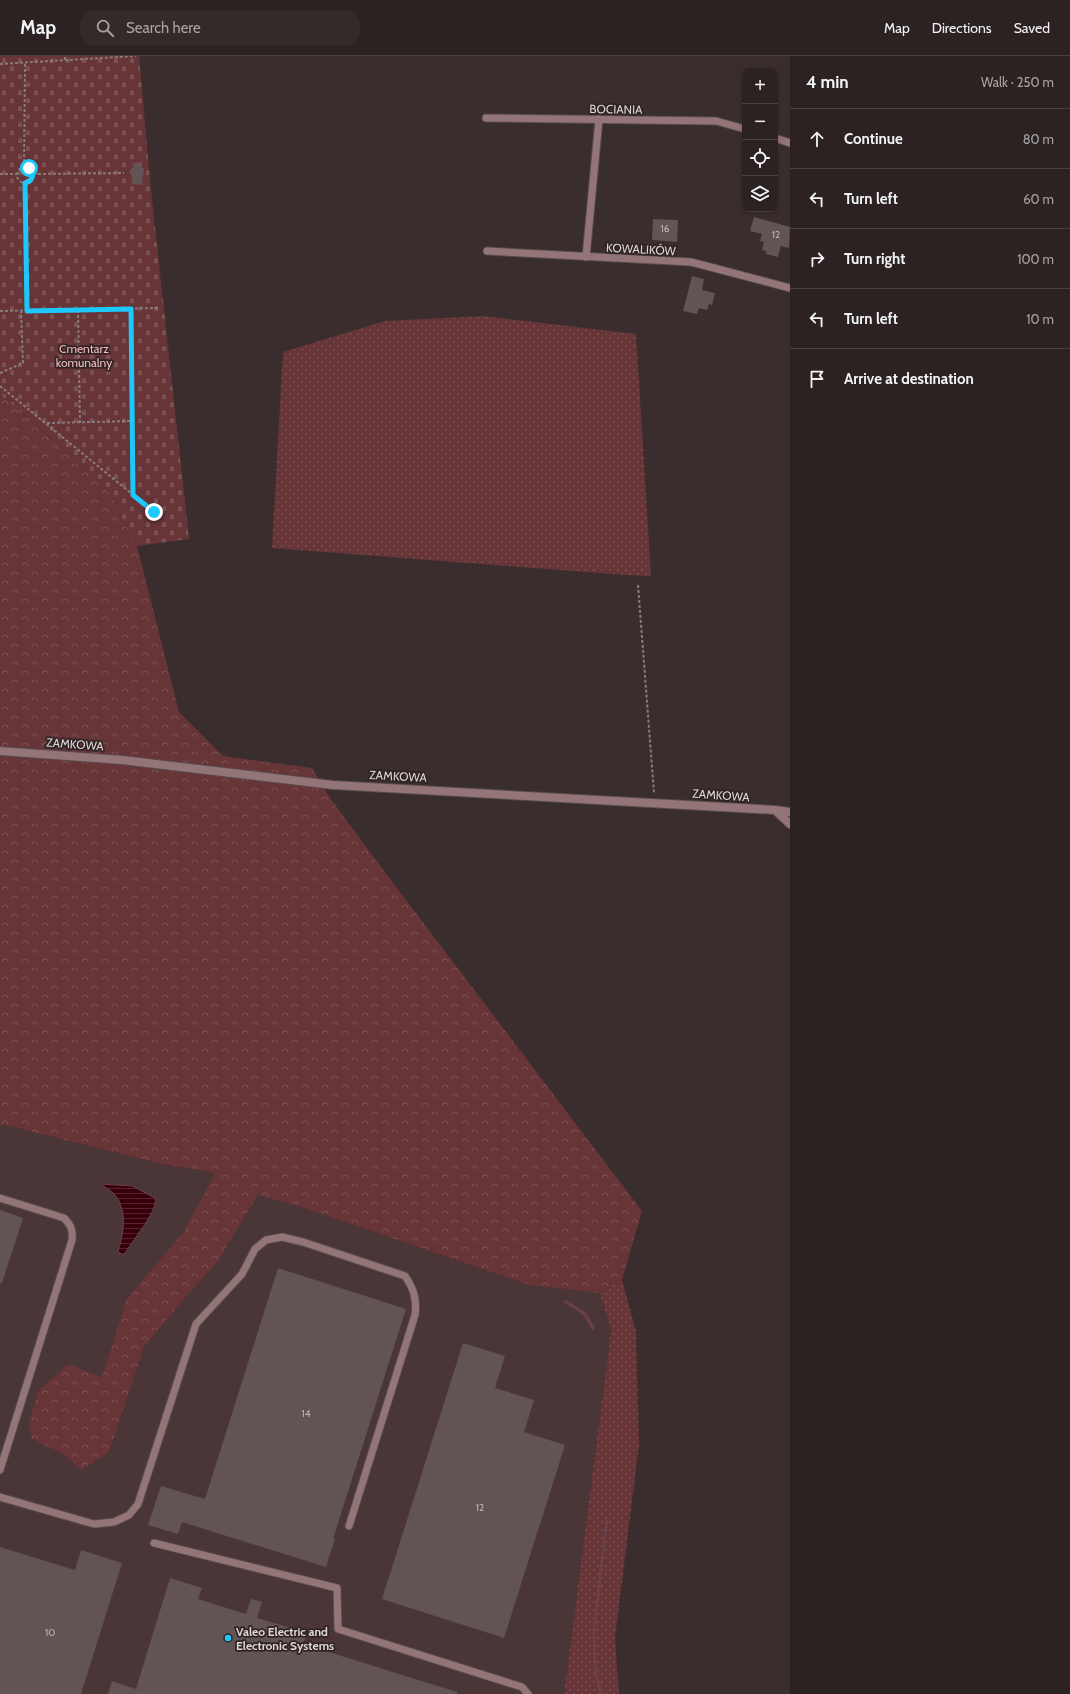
<!DOCTYPE html>
<meta charset="utf-8">
<style>
:root{--surface:#2c2222;--page:#342a2a;--text:#f1f3f6;--muted:#a6a4a5;--line:#483f40}
body{margin:0;font-family:Cabin,sans-serif;background:var(--page);color:var(--text)}
.controls{position:absolute;right:12px;top:12px;display:grid;overflow:hidden;border-radius:8px;box-shadow:0 2px 6px #0003}
.controls button{width:36px;height:36px;display:grid;place-items:center;padding:0;border:0;border-bottom:1px solid var(--line);background:var(--surface);color:var(--text);font:20px sans-serif}
.stop{position:absolute;width:12px;height:12px;margin:-9px;border:3px solid #1dc9fc;border-radius:50%;background:#fff}
.stop.end{background:#1dc9fc;border-color:#fff;box-shadow:0 1px 4px #0008}
.list{margin:0;padding:0;list-style:none}
h2{display:flex;justify-content:space-between;align-items:center;height:52px;margin:0;padding:0 16px;font-size:17px}
h2 small{font-size:13px;font-weight:400;color:var(--muted)}
.list li{display:grid;grid-template-columns:26px 1fr auto;gap:12px;align-items:center;box-sizing:border-box;height:60px;padding:0 16px;border-top:1px solid var(--line)}
.list b{display:block;font-size:15px;white-space:nowrap}
.list em{font-size:13px;font-style:normal;color:var(--muted)}
.icon{flex:none;width:22px;height:22px;fill:none;stroke:currentColor;stroke-width:2;stroke-linecap:round;stroke-linejoin:round}
.map{position:relative;flex:none;width:790px;height:1638px;overflow:hidden}
header{display:flex;align-items:center;gap:24px;box-sizing:border-box;height:56px;padding:0 20px;background:var(--surface);border-bottom:1px solid var(--line)}
header strong{font-size:19px}
nav{display:flex;gap:22px;margin-inline-start:auto;font-size:14px}
.search{width:280px;height:36px;background:var(--page);display:flex;align-items:center;gap:10px;box-sizing:border-box;padding:0 14px;border-radius:16px;color:var(--muted);font-size:15px}
main{display:flex}
aside{flex:1;background:var(--surface)}
.map>svg:first-child{display:block}
.built{fill:#4a3637}
.grass{fill:url(#grass-dots)}
.forest{fill:url(#forest-crowns)}
.cemetery{fill:url(#cemetery-stones)}
.water{fill:url(#water-rules);stroke:#694048}
.lines{fill:none;stroke-linecap:round;stroke-linejoin:round}
.stream{stroke:#694048;stroke-width:3.5}
.building{fill:#625354}
.lane-casing{stroke:#584b4c;stroke-width:9}
.street-casing{stroke:#584b4c;stroke-width:10}
.path{stroke:#877c7d;stroke-width:2;stroke-dasharray:3 2;stroke-linecap:butt}
.lane{stroke:#947577;stroke-width:7}
.street{stroke:#947577;stroke-width:8}
.route{stroke:#1dc9fc;stroke-width:5}
.poi-dot{fill:#1dc9fc;stroke:#302424;stroke-width:1.5}
.labels{text-anchor:middle;dominant-baseline:central;stroke-width:3.5;stroke-linejoin:round;paint-order:stroke}
.number-label{font-size:10px;fill:#bfb5b6}
.street-label{font-size:12px;fill:#ded6d6;stroke:#302424}
.park-label{font-size:12px;fill:#f7bbbe;stroke:#302424}
.poi-label{font-size:12px;font-weight:bold;fill:#ded6d6;stroke:#302424;text-anchor:start}
</style>
<header>
<strong>Map</strong>
<div class="search"><svg class="icon" aria-label="search" viewBox="0 0 24 24"><circle cx="10" cy="10" r="6"/><path d="M15 15l6 6"/></svg>Search here</div>
<nav><a>Map</a><a>Directions</a><a>Saved</a></nav>
</header>
<main>
<div class="map">
<svg width="790" height="1638" viewBox="0 0 790 1638">
<defs>
<pattern id="grass-dots" width="8" height="8" patternUnits="userSpaceOnUse"><rect width="8" height="8" fill="#673438"/><path d="M2 2h.1M6 6h.1" fill="none" stroke="#7c5154" stroke-width="1.8" stroke-linecap="round"/></pattern>
<pattern id="forest-crowns" width="20" height="18" patternUnits="userSpaceOnUse"><rect width="20" height="18" fill="#673438"/><path d="M2 6a3 3 0 1 1 6 0M12 15a3 3 0 1 1 6 0" fill="none" stroke="#7c5154"/></pattern>
<pattern id="cemetery-stones" width="16" height="16" patternUnits="userSpaceOnUse"><rect width="16" height="16" fill="#673438"/><path d="M2 7V4a2 2 0 0 1 4 0v3zM10 15v-3a2 2 0 0 1 4 0v3z" fill="#7c5154"/></pattern>
<pattern id="water-rules" width="6" height="5" patternUnits="userSpaceOnUse"><rect width="6" height="5" fill="#37000b"/><path d="M0 2.5h6" fill="none" stroke="#54242e"/></pattern>
</defs>
<rect width="100%" height="100%" fill="#3a2d2e"/>
<polygon class="built" points="0,1069 9,1070 161,1108 215,1117 184,1175 126,1244 102,1321 32,1383 61,1397 82,1414 109,1396 144,1291 182,1245 216,1208 258,1139 298,1150 529,1229 600,1237 611,1275 564,1637 567,1638 0,1638"/>
<g class="grass">
<polygon points="483,260 636,278 651,520 626,519 272,492 283,296 385,265"/>
<polygon points="622,1224 636,1275 639,1389 615,1582 619,1638 564,1638 611,1275 600,1237"/>
</g>
<polygon class="forest" points="0,338 108,433 137,490 179,656 223,700 312,712 330,742 384,815 642,1155 622,1224 600,1237 529,1229 298,1150 258,1139 216,1208 182,1245 144,1291 109,1396 82,1414 61,1397 32,1383 29,1368 38,1335 68,1308 102,1321 126,1244 184,1175 215,1117 161,1108 9,1070 0,1069"/>
<polygon class="cemetery" points="0,0 139,0 151,134 189,483 137,490 108,433 0,338"/>
<path class="water" d="M 101,1128 L 132,1130 L 155,1142 C 159,1154 131,1186 124,1199 L 118,1196 C 123,1178 128,1158 116,1140 C 113,1136 106,1132 101,1128 Z"/>
<g class="lines">
<g class="stream">
<polyline points="566,1246 584,1257 593,1272"/>
<polyline points="601,1638 595,1612 594,1574 607,1463"/>
</g>
</g>
<g class="building">
<polygon points="133,107 142,107 142,112 144,112 142,129 132,128 131,112 133,112"/>
<polygon points="754,161 790,171 789,192 781,190 778,201 766,198 766,195 762,194 764,186 760,185 762,178 750,175"/>
<polygon points="653,163 678,164 677,186 652,184"/>
<polygon points="692,220 704,223 702,234 715,237 712,249 709,248 707,254 699,252 697,258 683,255"/>
<polygon points="0,1154 23,1162 2,1227 0,1227"/>
<polygon points="278,1212 406,1253 333,1483 335,1483 326,1511 182,1466 178,1478 148,1469 161,1430 205,1443"/>
<polygon points="463,1287 505,1300 495,1332 534,1344 524,1376 565,1389 504,1582 382,1543"/>
<polygon points="0,1491 75,1514 81,1494 122,1507 81,1638 0,1638"/>
<polygon points="170,1522 202,1532 198,1543 246,1558 251,1543 262,1546 257,1562 307,1577 303,1588 457,1636 457,1638 108,1638 112,1625 136,1633"/>
</g>
<g class="lines">
<defs>
<g id="lane">
<polyline points="486,62 716,65 745,73"/>
<polyline points="775,82 790,87"/>
<polyline points="487,195 691,206 790,232"/>
<polyline points="586,201 599,63"/>
<path d="M 0,1142 L 64,1162 C 71,1169 73,1174 72,1184 L 0,1414"/>
<path d="M 0,1441 L 94,1468 L 114,1466 L 129,1459 L 138,1448 L 196,1268 L 242,1218 L 255,1193 L 266,1184 L 282,1181 L 303,1186 L 405,1220 C 414,1233 417,1244 415,1259 L 349,1470"/>
<polyline points="154,1487 337,1532 338,1573 522,1631 528,1638"/>
</g>
<g id="street">
<polyline points="0,695 122,704 333,729 775,754 790,768"/>
<polyline points="775,754 790,756"/>
</g>
</defs>
<use href="#lane" class="lane-casing"/>
<use href="#street" class="street-casing"/>
<g class="path">
<polyline points="65,4 65,0"/>
<polyline points="0,8 136,0"/>
<polyline points="24,111 25,6"/>
<circle cx="25" cy="119" r="8"/>
<polyline points="0,118 17,118"/>
<polyline points="33,118 124,117"/>
<polyline points="25,127 27,255"/>
<polyline points="131,253 133,439"/>
<polyline points="78,254 80,367"/>
<polyline points="0,255 159,252"/>
<polyline points="0,317 23,307 21,255"/>
<polyline points="0,330 154,456"/>
<polyline points="47,367 132,365"/>
<polyline points="638,529 654,737"/>
</g>
<use href="#lane" class="lane"/>
<use href="#street" class="street"/>
</g>
<g class="lines">
<path class="route" d="M 29,112 C 35,118 33,125 25,127 L 27,255 L 131,253 L 133,439 L 154,456"/>
</g>
<circle class="poi-dot" cx="228" cy="1582" r="4"/>
<g class="labels">
<g class="number-label">
<text x="665" y="172">16</text>
<text x="776" y="178">12</text>
<text x="306" y="1357">14</text>
<text x="480" y="1451">12</text>
<text x="50" y="1576">10</text>
</g>
<g class="street-label">
<text transform="translate(616 53) rotate(1)">BOCIANIA</text>
<text transform="translate(641 193) rotate(3)">KOWALIKÓW</text>
<text transform="translate(75 688) rotate(4)">ZAMKOWA</text>
<text transform="translate(398 720) rotate(3)">ZAMKOWA</text>
<text transform="translate(721 739) rotate(4)">ZAMKOWA</text>
</g>
<g class="park-label">
<text x="84" y="292">Cmentarz<tspan x="84" dy="14">komunalny</tspan></text>
</g>
<g class="poi-label">
<text x="236" y="1575">Valeo Electric and<tspan x="236" dy="14">Electronic Systems</tspan></text>
</g>
</g>
</svg>
<div class="controls">
<button>+</button>
<button>−</button>
<button><svg class="icon" aria-label="locate" viewBox="0 0 24 24"><circle cx="12" cy="12" r="6"/><path d="M12 2v4M12 18v4M2 12h4M18 12h4"/></svg></button>
<button><svg class="icon" aria-label="layers" viewBox="0 0 24 24"><path d="M12 4l9 5-9 5-9-5zM3 14l9 5 9-5"/></svg></button>
</div>
<div class="stop" style="left:29px;top:112px"></div>
<div class="stop end" style="left:154px;top:456px"></div>
</div>
<aside>
<h2>4 min<small>Walk · 250 m</small></h2>
<ul class="list">
<li><svg class="icon" aria-label="ahead" viewBox="0 0 24 24"><path d="M12 20V5M6 11l6-6 6 6"/></svg><div><b>Continue</b></div><em>80 m</em></li>
<li><svg class="icon" aria-label="left" viewBox="0 0 24 24"><path d="M17 20v-9H6M10 6l-5 5 5 5"/></svg><div><b>Turn left</b></div><em>60 m</em></li>
<li><svg class="icon" aria-label="right" viewBox="0 0 24 24"><path d="M7 20v-9h11M14 6l5 5-5 5"/></svg><div><b>Turn right</b></div><em>100 m</em></li>
<li><svg class="icon" aria-label="left" viewBox="0 0 24 24"><path d="M17 20v-9H6M10 6l-5 5 5 5"/></svg><div><b>Turn left</b></div><em>10 m</em></li>
<li><svg class="icon" aria-label="arrive" viewBox="0 0 24 24"><path d="M6 21V4h12l-3 4 3 4H6"/></svg><div><b>Arrive at destination</b></div></li>
</ul>
</aside>
</main>
